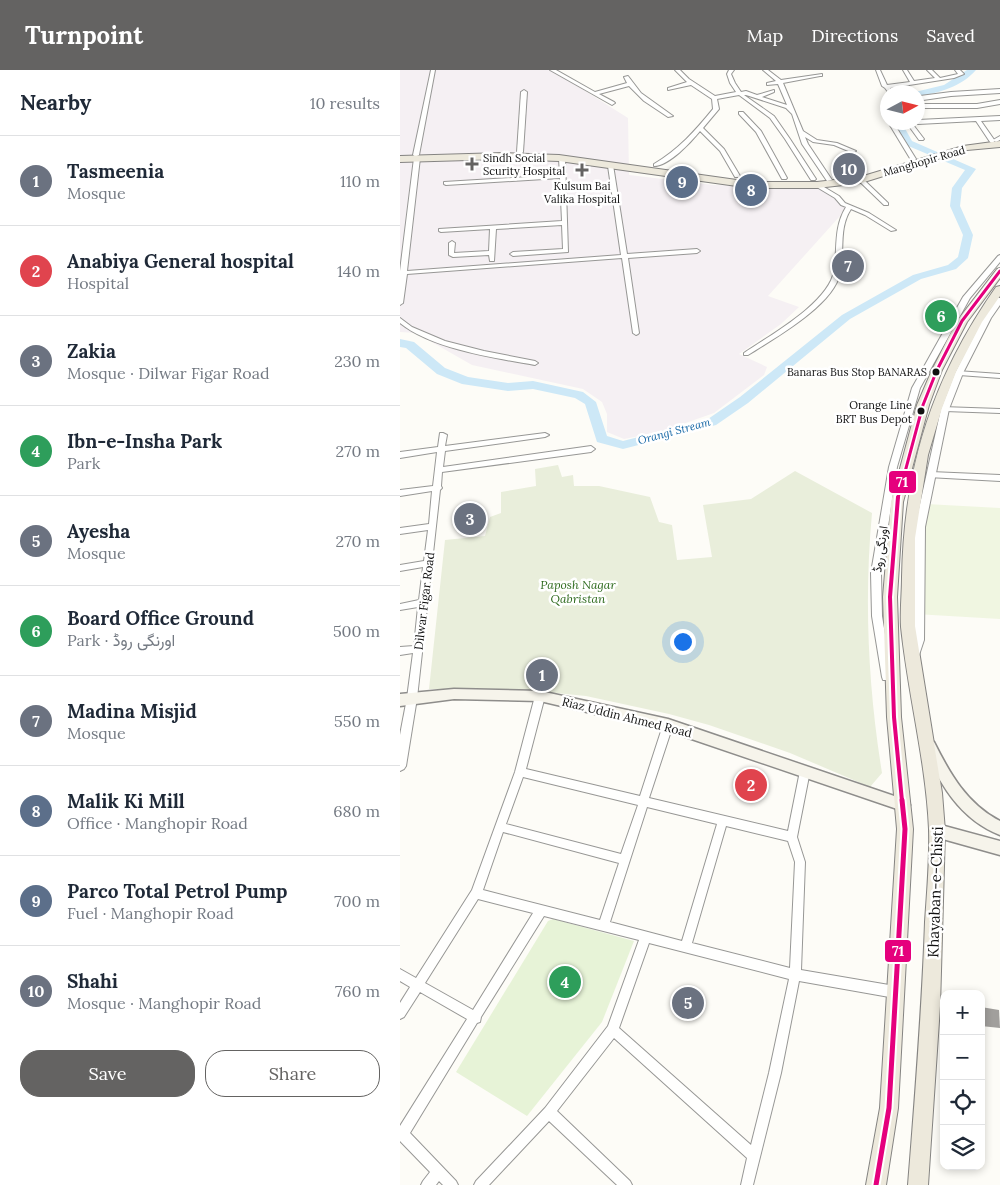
<!DOCTYPE html>
<meta charset="utf-8">
<style>
:root{--surface:#fff;--page:#f2f2f3;--text:#1f2937;--muted:#747a83;--line:#e0e1e3;--accent:#646362}
body{margin:0;font-family:Lora,Vazirmatn,serif;background:var(--page);color:var(--text)}
.controls{position:absolute;right:15px;bottom:15px;display:grid;overflow:hidden;border-radius:10px;box-shadow:0 2px 8px #0003}
.controls button{width:45px;height:45px;display:grid;place-items:center;padding:0;border:0;border-bottom:1px solid var(--line);background:var(--surface);color:var(--text);font:25px sans-serif}
.compass{position:absolute;left:480px;top:15px;width:45px;height:45px;border-radius:50%;background:var(--surface);box-shadow:0 2px 8px #0003;rotate:83deg}
.you{position:absolute;left:282px;top:571px;width:18px;height:18px;margin:-12px;border:4px solid #fff;border-radius:50%;background:#1a73e8;box-shadow:0 0 0 8px #1a73e833}
.badge{display:grid;place-items:center;width:32px;height:32px;border-radius:50%;background:var(--accent);color:#fff;font-size:16px;font-weight:700}
.pin{position:absolute;translate:-50% -50%;border:2px solid #fff;box-shadow:0 1px 5px #0006}
.list{margin:0;padding:0;list-style:none}
h2{display:flex;justify-content:space-between;align-items:center;height:65px;margin:0;padding:0 20px;font-size:21px}
h2 small{font-size:16px;font-weight:400;color:var(--muted)}
.list li{display:grid;grid-template-columns:32px 1fr auto;gap:15px;align-items:center;box-sizing:border-box;height:90px;padding:0 20px;border-top:1px solid var(--line)}
.list b{display:block;font-size:19px;white-space:nowrap}
.list p{margin:0;font-size:16px;white-space:nowrap;color:var(--muted)}
.list em{font-size:16px;font-style:normal;color:var(--muted)}
.actions{display:flex;gap:10px;padding:15px 20px}
.actions a{flex:1;padding:11px 0;border:1px solid var(--accent);border-radius:20px;text-align:center;font-size:18px;color:var(--accent)}
.actions .main{background:var(--accent);color:#fff}
.icon{flex:none;width:28px;height:28px;fill:none;stroke:currentColor;stroke-width:2;stroke-linecap:round;stroke-linejoin:round}
.map{position:relative;flex:none;width:600px;height:1115px;overflow:hidden}
header{display:flex;align-items:center;gap:30px;box-sizing:border-box;height:70px;padding:0 25px;background:var(--accent);color:#fff}
header strong{font-size:24px}
nav{display:flex;gap:28px;margin-inline-start:auto;font-size:18px}
main{display:flex}
aside{flex:1;background:var(--surface)}
.map>svg:first-child{display:block}
.industrial{fill:#f5f0f3}
.green{fill:#e7f3d7}
.cemetery{fill:#e9eedb}
.pitch{fill:#f0f6e1}
.lines{fill:none;stroke-linecap:round;stroke-linejoin:round}
.river{fill:#cde8f7;fill-rule:evenodd}
.building{fill:#a19f9c}
.minor-casing{stroke:#979795;stroke-width:2}
.tertiary-casing{stroke:#979795;stroke-width:2}
.secondary-casing{stroke:#8e8d8b;stroke-width:3}
.primary-casing{stroke:#858482;stroke-width:2}
.minor{fill:#fffffe;fill-rule:evenodd}
.tertiary{fill:#fffffe;fill-rule:evenodd}
.secondary{fill:#f6f4eb;fill-rule:evenodd}
.primary{fill:#ede9dc;fill-rule:evenodd}
.bus-1-far2-casing{stroke:#fff;stroke-width:6}
.bus-1-far1-casing{stroke:#fff;stroke-width:8}
.bus-1-casing{stroke:#fff;stroke-width:9}
.bus-1-far2{stroke:#e5007d;stroke-width:3}
.bus-1-far1{stroke:#e5007d;stroke-width:4}
.bus-1{stroke:#e5007d;stroke-width:5}
.poi-dot{fill:#646362;stroke:#fff;stroke-width:2}
.bus-dot{fill:#111;stroke:#fff;stroke-width:2}
.labels{text-anchor:middle;dominant-baseline:central;stroke-width:5;stroke-linejoin:round;paint-order:stroke}
.far-poi-label{font-size:11px;fill:#111;stroke:#fff;text-anchor:start}
.far-street-label{font-size:11px;fill:#111;stroke:#fff}
.bus-label{font-size:11px;fill:#111;stroke:#fff;text-anchor:end}
.far-water-label{font-size:11px;font-style:italic;fill:#1768a6;stroke:#fff}
.street-label{font-size:12px;fill:#111;stroke:#fff}
.park-label{font-size:12px;font-style:italic;fill:#2f6b1f;stroke:#fff}
.near-street-label{font-size:15px;fill:#111;stroke:#fff}
.line-badge{stroke:#fff;stroke-width:2}
.badge-label{font-size:14px;text-anchor:middle;font-weight:bold;fill:#fff}
</style>
<header>
<strong>Turnpoint</strong>
<nav><a>Map</a><a>Directions</a><a>Saved</a></nav>
</header>
<main>
<aside>
<h2>Nearby<small>10 results</small></h2>
<ul class="list">
<li><span class="badge" style="background:#6b7280">1</span><div><b>Tasmeenia</b><p>Mosque</p></div><em>110 m</em></li>
<li><span class="badge" style="background:#e0444e">2</span><div><b>Anabiya General hospital</b><p>Hospital</p></div><em>140 m</em></li>
<li><span class="badge" style="background:#6b7280">3</span><div><b>Zakia</b><p>Mosque · Dilwar Figar Road</p></div><em>230 m</em></li>
<li><span class="badge" style="background:#2e9e5b">4</span><div><b>Ibn-e-Insha Park</b><p>Park</p></div><em>270 m</em></li>
<li><span class="badge" style="background:#6b7280">5</span><div><b>Ayesha</b><p>Mosque</p></div><em>270 m</em></li>
<li><span class="badge" style="background:#2e9e5b">6</span><div><b>Board Office Ground</b><p>Park · اورنگی روڈ</p></div><em>500 m</em></li>
<li><span class="badge" style="background:#6b7280">7</span><div><b>Madina Misjid</b><p>Mosque</p></div><em>550 m</em></li>
<li><span class="badge" style="background:#5c6f8a">8</span><div><b>Malik Ki Mill</b><p>Office · Manghopir Road</p></div><em>680 m</em></li>
<li><span class="badge" style="background:#5c6f8a">9</span><div><b>Parco Total Petrol Pump</b><p>Fuel · Manghopir Road</p></div><em>700 m</em></li>
<li><span class="badge" style="background:#6b7280">10</span><div><b>Shahi</b><p>Mosque · Manghopir Road</p></div><em>760 m</em></li>
</ul>
<div class="actions"><a class="main">Save</a><a>Share</a></div>
</aside>
<div class="map">
<svg width="600" height="1115" viewBox="0 0 600 1115">
<rect width="100%" height="100%" fill="#fdfcf7"/>
<polygon class="industrial" points="0,0 156,0 188,19 182,19 228,48 229,105 314,115 417,117 449,136 368,226 399,237 381,254 339,284 367,297 364,305 314,343 260,362 224,369 207,362 207,344 202,332 183,319 72,295 16,263 0,262"/>
<polygon class="green" points="153,849 234,871 202,952 127,1046 56,1002 148,851"/>
<path class="cemetery" d="M 158,395 L 162,407 L 173,405 L 174,416 L 199,416 L 250,427 L 259,452 L 272,455 L 277,490 L 312,487 L 303,435 L 351,429 L 395,401 L 472,443 C 464,530 468,616 482,703 L 470,717 L 390,683 L 309,655 L 269,644 L 186,626 L 116,619 L 29,619 L 45,470 L 85,466 L 90,447 L 101,443 L 101,422 L 136,416 L 135,399 Z"/>
<polygon class="pitch" points="526,434 600,438 600,549 515,544"/>
<g class="lines">
<g class="river">
<path d="M 567,0 L 576,0 C 561,17 540,22 518,27 L 518,22 L 515,22 L 544,15 Z"/>
<polygon points="494,52 503,52 503,55 512,71 576,99 562,118 560,136 573,165 568,188 556,199 521,209 450,249 348,333 316,355 223,379 197,372 185,334 175,328 133,319 108,321 62,314 37,304 6,278 0,277 0,269 14,272 45,298 68,307 108,313 133,311 183,322 196,332 207,366 223,371 308,349 340,327 442,245 513,205 548,195 558,187 563,165 550,136 552,118 565,100 506,75 493,55"/>
</g>
</g>
<polygon class="building" points="581,937 599,940 600,958 581,956"/>
<g class="lines">
<defs>
<g id="minor">
<polygon points="31,0 35,0 19,85 17,86 20,88 7,201 221,185 208,96 213,95 227,184 297,179 300,181 297,183 228,188 239,263 238,264 236,265 233,263 222,188 7,204 3,233 0,235 0,201 14,88 16,87 13,85"/>
<polygon points="150,0 156,0 195,22 227,13 224,7 228,6 241,23 273,46 268,47 244,31 229,16 199,24 214,32 215,33 212,35"/>
<path d="M 275,0 L 280,0 L 289,9 L 315,26 L 336,22 L 330,13 L 327,4 L 329,0 L 334,0 L 331,4 L 335,13 L 341,22 L 346,21 L 357,25 L 374,20 L 374,22 L 362,27 L 387,35 L 378,14 L 367,15 L 367,13 L 376,11 L 363,0 L 368,0 L 381,10 L 422,4 L 422,6 L 420,6 L 383,13 L 403,61 L 417,70 L 437,73 L 456,81 L 453,83 L 434,75 L 413,72 L 405,67 L 408,74 L 432,110 L 427,111 L 402,74 L 392,44 L 386,38 L 346,25 L 344,25 L 374,46 L 390,69 L 416,109 L 415,110 L 411,110 L 385,69 L 370,48 L 339,25 L 317,29 L 319,39 L 303,58 L 324,79 L 340,106 L 339,107 L 335,107 L 320,81 L 300,61 C 291,72 269,96 254,96 L 254,94 C 278,80 296,60 313,39 L 312,29 L 291,15 L 268,20 L 268,18 L 287,12 Z"/>
<polygon points="476,0 480,0 487,15 510,12 503,0 507,0 514,11 535,8 527,0 532,0 540,8 558,4 555,0 560,0 564,4 554,8 490,18 493,22 488,22 485,18 482,16"/>
<polygon points="600,19 600,23 551,26 523,30 523,34 577,34 600,30 600,34 577,38 521,38 518,36 518,28 520,26 551,22"/>
<polygon points="124,20 127,22 123,82 120,84 117,82 121,22"/>
<polygon points="339,42 343,42 361,61 387,108 386,109 382,109 356,62 339,44"/>
<polygon points="600,46 600,50 581,51 595,71 592,73 590,72 576,51 518,54 516,52 518,52 518,50"/>
<polygon points="488,52 493,52 516,89 515,90 511,90"/>
<polygon points="506,52 511,52 524,69 523,70 519,70"/>
<polygon points="162,87 165,89 168,182 113,186 110,184 113,182 163,179 162,155 96,159 94,191 90,191 89,185 53,187 49,185 49,173 52,171 55,173 54,183 89,181 90,159 41,162 39,161 39,159 162,151 160,108 46,115 44,114 44,112 160,105 159,89"/>
<polygon points="459,109 463,109 488,133 488,135 484,135 459,111"/>
<path d="M 415,114 L 419,114 L 439,126 L 445,133 L 469,143 L 496,160 L 491,161 L 465,145 L 451,139 C 438,159 445,181 440,203 C 434,235 375,268 348,285 L 344,285 L 344,283 C 369,266 429,233 434,201 C 438,179 433,158 446,137 L 441,135 L 435,128 L 415,116 Z"/>
<path d="M 0,248 L 12,257 L 45,271 L 84,281 L 135,291 L 138,293 L 135,295 C 95,288 32,279 0,253 Z"/>
<polygon points="557,301 600,304 600,308 559,305 556,303"/>
<polygon points="542,337 600,339 600,343 545,341 542,341"/>
<polygon points="40,363 43,363 47,365 45,376 145,363 149,365 145,367 45,381 43,397 191,376 195,379 191,382 42,402 41,416 42,418 40,420 17,628 15,631 12,632 9,631 7,628 13,583 0,585 0,577 14,576 18,537 0,540 0,534 19,530 23,497 0,501 0,495 24,491 28,460 0,464 0,458 29,454 32,421 0,426 0,420 33,416 37,382 0,388 0,382 38,377"/>
<polygon points="531,402 600,405 600,411 528,407 527,405 528,403"/>
<path d="M 140,622 L 143,623 L 145,626 L 126,699 L 240,726 L 263,655 L 265,652 L 268,651 L 271,652 L 273,655 L 249,728 L 388,761 L 400,701 L 402,698 L 405,697 L 408,698 L 410,701 L 397,767 L 405,792 L 401,900 L 495,916 L 499,918 L 501,922 L 499,926 L 495,928 L 399,911 L 381,1003 L 353,1115 L 341,1115 L 347,1088 L 214,968 L 157,1041 L 230,1111 L 232,1115 L 217,1115 L 149,1051 L 89,1115 L 74,1115 L 76,1111 L 145,1038 L 208,956 L 239,870 L 144,846 L 81,947 L 80,952 L 77,953 L 10,1063 L 56,1111 L 58,1115 L 43,1115 L 39,1111 L 36,1115 L 21,1115 L 23,1111 L 30,1102 L 0,1071 L 0,1056 L 67,949 L 20,922 L 4,947 L 0,949 L 0,933 L 10,917 L 0,911 L 0,899 L 16,908 L 72,820 L 115,702 L 135,626 L 137,623 ZM 123,707 L 238,735 L 221,784 L 106,754 ZM 247,737 L 317,754 L 282,871 L 210,852 ZM 326,756 L 388,771 L 395,792 L 390,898 L 292,873 ZM 103,762 L 219,793 L 200,850 L 83,820 ZM 78,829 L 133,843 L 73,940 L 25,913 ZM 249,873 L 389,909 L 369,1003 L 351,1075 L 219,958 Z"/>
</g>
<g id="tertiary">
<polygon points="600,66 600,70 596,72 593,70"/>
<polygon points="600,185 600,192 570,228 520,318 497,397 481,503 482,546 492,607 491,610 483,610 482,607 472,546 471,503 489,397 512,318 563,227 598,186"/>
<polygon points="597,228 600,228 600,235 591,248 563,303 549,339 525,457 524,570 518,588 510,588 509,585 514,570 515,457 541,339 555,303 583,248"/>
<polygon points="12,624 16,625 17,628 6,696 4,699 0,701 0,665 7,628 8,625"/>
</g>
<g id="secondary">
<polygon points="54,619 140,621 268,649 503,729 508,730 510,735 508,740 503,741 268,661 140,631 54,629 0,636 0,624"/>
<path d="M 529,670 L 534,672 C 550,704 567,734 600,751 L 600,765 C 559,749 540,713 522,676 L 524,672 Z"/>
<polygon points="537,754 600,771 600,785 532,766 530,761 532,756"/>
</g>
<g id="primary">
<polygon points="600,71 600,77 567,80 461,113 417,118 351,118 159,91 103,89 0,92 0,86 103,83 159,85 351,112 417,112 460,107 563,76"/>
<polygon points="600,198 600,208 567,252 542,300 529,335 503,432 497,527 501,647 513,759 498,1038 486,1115 466,1115 480,1038 497,759 487,647 483,527 491,432 517,335 532,300 557,251 597,199"/>
<path d="M 600,216 L 600,226 L 582,252 L 556,302 L 542,338 L 528,385 L 515,468 L 515,556 L 542,723 L 545,761 L 540,936 L 528,1115 L 508,1115 C 515,1027 522,940 525,852 C 527,821 530,790 529,759 C 526,691 508,625 501,557 C 500,541 502,523 502,507 C 504,396 533,307 596,217 Z"/>
</g>
</defs>
<use href="#minor" class="minor-casing"/>
<use href="#tertiary" class="tertiary-casing"/>
<use href="#secondary" class="secondary-casing"/>
<use href="#primary" class="primary-casing"/>
<use href="#minor" class="minor"/>
<use href="#tertiary" class="tertiary"/>
<use href="#secondary" class="secondary"/>
<use href="#primary" class="primary"/>
<defs>
<polyline id="bus-1-far2" points="498,428 523,335 537,300 562,251 600,201"/>
<polyline id="bus-1-far1" points="498,427 490,527 494,647 502,731"/>
<polyline id="bus-1" points="476,1115 489,1038 505,759 502,730"/>
</defs>
<use href="#bus-1-far2" class="bus-1-far2-casing"/>
<use href="#bus-1-far1" class="bus-1-far1-casing"/>
<use href="#bus-1" class="bus-1-casing"/>
<use href="#bus-1-far2" class="bus-1-far2"/>
<use href="#bus-1-far1" class="bus-1-far1"/>
<use href="#bus-1" class="bus-1"/>
</g>
<g class="poi-dot">
<path d="M69.5 86.5h5v5h5v5h-5v5h-5v-5h-5v-5h5z"/>
<path d="M179.5 92.5h5v5h5v5h-5v5h-5v-5h-5v-5h5z"/>
</g>
<g class="bus-dot">
<circle cx="536" cy="302" r="4.5"/>
<circle cx="521" cy="341" r="4.5"/>
</g>
<g class="labels">
<g class="far-poi-label">
<text x="83" y="88">Sindh Social<tspan x="83" dy="13">Scurity Hospital</tspan></text>
<text x="182" y="116" text-anchor="middle">Kulsum Bai<tspan x="182" dy="13">Valika Hospital</tspan></text>
</g>
<g class="far-street-label">
<text transform="translate(524 91) rotate(-16)">Manghopir Road</text>
</g>
<g class="bus-label">
<text x="527" y="302">Banaras Bus Stop BANARAS</text>
<text x="512" y="335">Orange Line<tspan x="512" dy="14">BRT Bus Depot</tspan></text>
</g>
<g class="far-water-label">
<text transform="translate(274 361) rotate(-15)">Orangi Stream</text>
</g>
<g class="street-label">
<text transform="translate(480 479) rotate(-82)">اورنگی روڈ</text>
<text transform="translate(24 531) rotate(-83)">Dilwar Figar Road</text>
<text transform="translate(227 647) rotate(14)">Riaz Uddin Ahmed Road</text>
</g>
<g class="park-label">
<text x="178" y="514">Paposh Nagar<tspan x="178" dy="14">Qabristan</tspan></text>
</g>
<g class="near-street-label">
<text transform="translate(535 822) rotate(-88)">Khayaban-e-Chisti</text>
</g>
</g>
<g class="line-badge">
<rect x="488" y="400" width="29" height="24" rx="5" fill="#e5007d"/>
<rect x="484" y="869" width="28" height="24" rx="5" fill="#e5007d"/>
</g>
<g class="badge-label">
<text x="502" y="417">71</text>
<text x="498" y="886">71</text>
</g>
</svg>
<div class="controls">
<button>+</button>
<button>−</button>
<button><svg class="icon" aria-label="locate" viewBox="0 0 24 24"><circle cx="12" cy="12" r="6"/><path d="M12 2v4M12 18v4M2 12h4M18 12h4"/></svg></button>
<button><svg class="icon" aria-label="layers" viewBox="0 0 24 24"><path d="M12 4l9 5-9 5-9-5zM3 14l9 5 9-5"/></svg></button>
</div>
<svg class="compass" viewBox="-18 -18 36 36"><path d="M0-13l5 13h-10z" fill="#e53935"/><path d="M0 13l5-13h-10z" fill="#747a83"/></svg>
<div class="you"></div>
<div class="pin badge" style="left:142px;top:605px;background:#6b7280">1</div>
<div class="pin badge" style="left:351px;top:715px;background:#e0444e">2</div>
<div class="pin badge" style="left:70px;top:449px;background:#6b7280">3</div>
<div class="pin badge" style="left:165px;top:912px;background:#2e9e5b">4</div>
<div class="pin badge" style="left:288px;top:933px;background:#6b7280">5</div>
<div class="pin badge" style="left:541px;top:246px;background:#2e9e5b">6</div>
<div class="pin badge" style="left:448px;top:196px;background:#6b7280">7</div>
<div class="pin badge" style="left:351px;top:120px;background:#5c6f8a">8</div>
<div class="pin badge" style="left:282px;top:112px;background:#5c6f8a">9</div>
<div class="pin badge" style="left:449px;top:99px;background:#6b7280">10</div>
</div>
</main>
